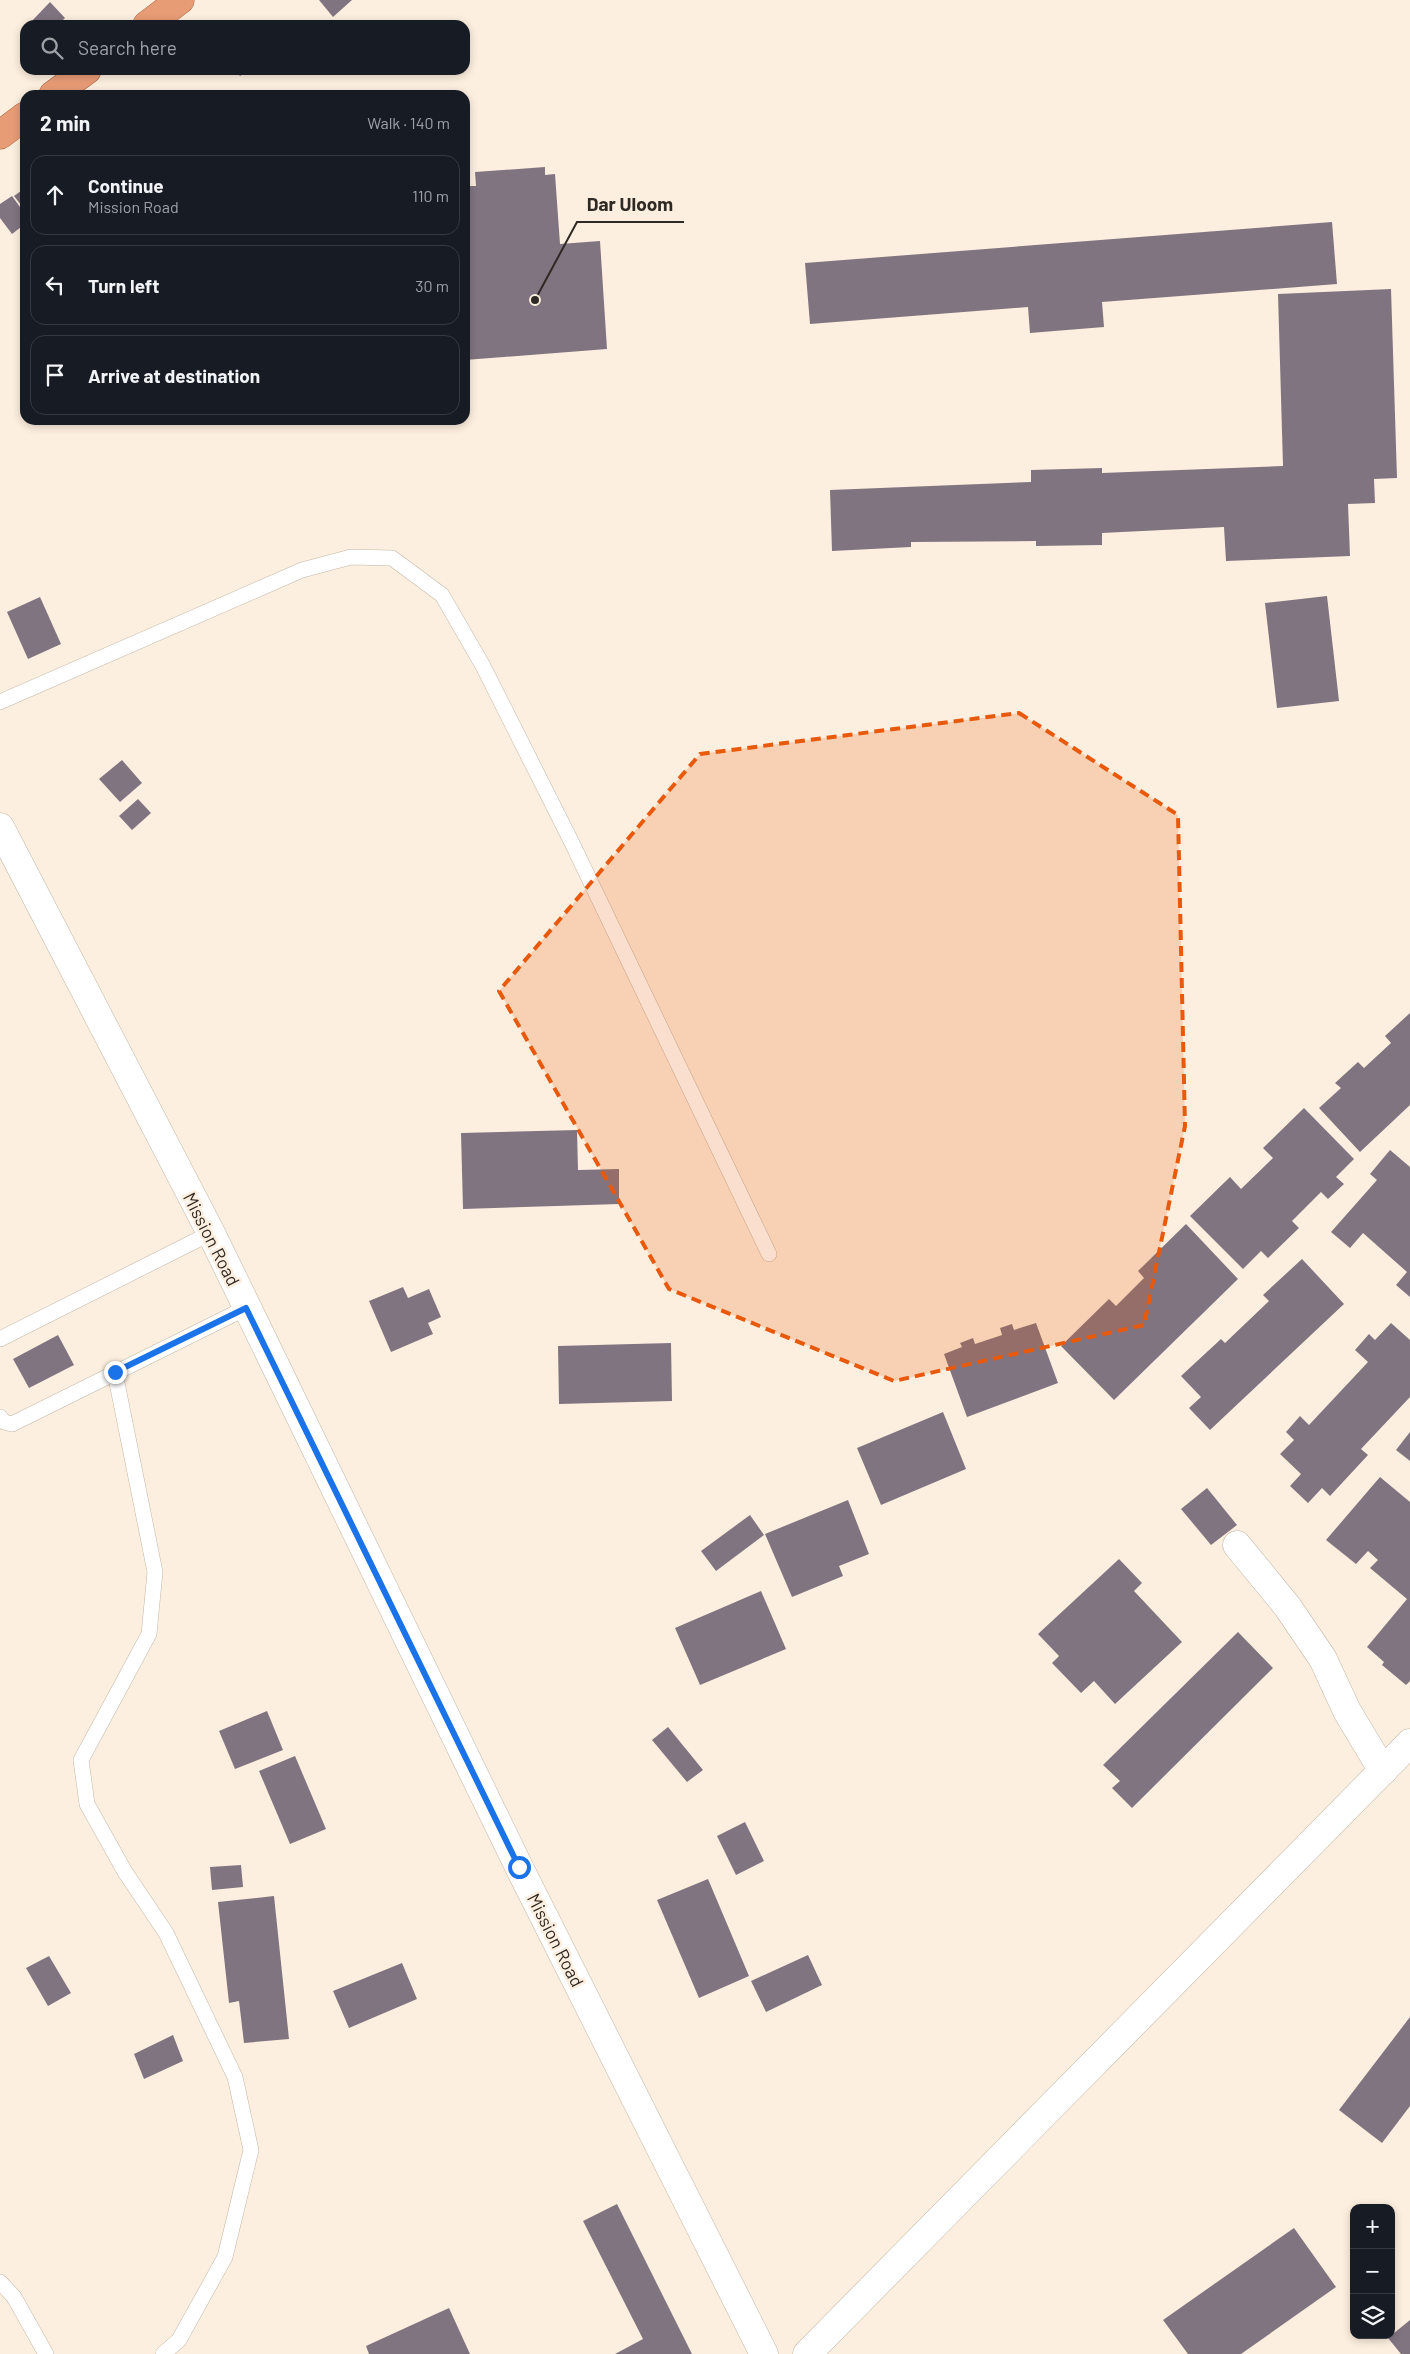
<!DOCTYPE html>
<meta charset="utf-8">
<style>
:root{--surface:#171b24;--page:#20242c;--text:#f1f3f6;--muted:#9ea1a6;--line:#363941}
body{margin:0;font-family:Barlow,sans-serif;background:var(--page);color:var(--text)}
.controls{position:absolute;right:15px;bottom:15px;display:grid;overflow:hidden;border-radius:10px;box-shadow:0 2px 8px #0003}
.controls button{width:45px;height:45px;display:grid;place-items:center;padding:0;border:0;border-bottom:1px solid var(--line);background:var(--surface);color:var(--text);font:25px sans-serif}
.stop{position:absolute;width:15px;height:15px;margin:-11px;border:4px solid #1a73e8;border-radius:50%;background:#fff}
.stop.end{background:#1a73e8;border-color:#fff;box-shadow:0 1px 5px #0008}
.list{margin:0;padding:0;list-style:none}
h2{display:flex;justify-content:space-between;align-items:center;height:65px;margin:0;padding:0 20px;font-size:21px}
h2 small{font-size:16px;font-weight:400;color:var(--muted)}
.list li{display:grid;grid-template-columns:32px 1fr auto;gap:15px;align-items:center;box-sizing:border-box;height:80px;margin:0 10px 10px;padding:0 10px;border:1px solid var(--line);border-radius:15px}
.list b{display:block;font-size:19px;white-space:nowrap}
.list p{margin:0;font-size:16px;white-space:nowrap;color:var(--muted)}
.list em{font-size:16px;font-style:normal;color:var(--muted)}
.icon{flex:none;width:28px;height:28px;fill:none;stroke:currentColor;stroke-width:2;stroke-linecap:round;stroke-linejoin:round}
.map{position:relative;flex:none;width:1410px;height:2354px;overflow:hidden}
.search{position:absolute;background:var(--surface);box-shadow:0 2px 8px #0003;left:20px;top:20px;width:450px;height:55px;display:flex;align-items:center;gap:12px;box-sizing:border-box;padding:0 18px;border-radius:15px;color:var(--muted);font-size:19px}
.panel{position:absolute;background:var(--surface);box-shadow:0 2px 8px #0003;left:20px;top:90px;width:450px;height:335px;border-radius:15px}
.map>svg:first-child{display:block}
.building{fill:#817481}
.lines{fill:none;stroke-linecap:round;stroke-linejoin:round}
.service-casing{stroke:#c2b6a7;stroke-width:16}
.minor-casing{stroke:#c2b6a7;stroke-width:29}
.trunk-casing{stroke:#a46443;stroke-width:29}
.service{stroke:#fff;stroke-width:15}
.minor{stroke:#fff;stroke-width:28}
.trunk{stroke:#e89c76;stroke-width:28}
.route{stroke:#1a73e8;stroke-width:6}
.marked{fill:#e8590c;fill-opacity:0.2;stroke:#e8590c;stroke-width:4;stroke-dasharray:10 6;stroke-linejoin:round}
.labels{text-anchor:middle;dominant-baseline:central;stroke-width:5;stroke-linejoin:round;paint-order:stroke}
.street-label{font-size:18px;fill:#2e2923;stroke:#fdefdf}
.leader{fill:none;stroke:#2e2923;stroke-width:2}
.callout-dot{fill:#2e2923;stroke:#fdefdf;stroke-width:2}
.callout-label{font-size:19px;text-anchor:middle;font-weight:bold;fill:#2e2923;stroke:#fdefdf;stroke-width:5;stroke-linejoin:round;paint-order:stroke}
</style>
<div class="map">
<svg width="1410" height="2354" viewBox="0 0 1410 2354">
<rect width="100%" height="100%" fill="#fdefdf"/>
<g class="building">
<polygon points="319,0 352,0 333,17"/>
<polygon points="50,2 65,18 58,25 32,25 30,23"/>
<polygon points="235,70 248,70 240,76"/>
<polygon points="545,167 545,175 555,174 560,244 600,241 607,349 465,360 465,186 476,186 475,172"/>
<polygon points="25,188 25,210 14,196"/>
<polygon points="12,196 25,214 25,224 12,234 0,218 0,204"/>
<polygon points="1332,222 1337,284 1102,302 1104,327 1030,333 1028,307 810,324 805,263"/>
<polygon points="1391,289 1397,478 1374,479 1375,503 1348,504 1350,556 1226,561 1224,527 1102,533 1102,545 1036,546 1036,541 911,542 911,547 832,551 830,490 1031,482 1031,470 1102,468 1102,473 1283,466 1278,294"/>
<polygon points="1327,596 1339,701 1277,708 1265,603"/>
<polygon points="40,597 61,644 28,659 7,612"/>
<polygon points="122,760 142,783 120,802 99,779"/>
<polygon points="138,799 151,813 132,830 119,816"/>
<polygon points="1410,1013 1410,1105 1360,1152 1319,1108 1341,1088 1335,1083 1358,1062 1364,1068 1391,1043 1385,1036"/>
<polygon points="1304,1108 1354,1159 1336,1177 1344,1184 1328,1199 1321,1192 1292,1221 1299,1228 1268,1258 1261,1251 1243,1269 1190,1216 1230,1177 1241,1189 1273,1158 1263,1148"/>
<polygon points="577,1130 578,1170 619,1169 619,1204 463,1209 461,1133"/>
<polygon points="1390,1150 1410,1167 1410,1297 1396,1285 1407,1272 1363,1233 1350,1248 1331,1232 1377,1180 1370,1174"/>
<polygon points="1186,1224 1238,1279 1114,1400 1061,1346 1109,1299 1116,1306 1144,1278 1138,1271"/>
<polygon points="1302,1259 1344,1304 1210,1430 1189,1408 1201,1397 1181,1376 1221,1339 1225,1343 1269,1301 1263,1295"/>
<polygon points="403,1287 408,1298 429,1289 441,1317 428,1323 433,1334 391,1352 369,1301"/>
<polygon points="1036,1323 1058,1383 967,1417 944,1354 962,1347 960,1343 973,1338 975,1344 1002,1335 1000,1328 1012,1324 1014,1330"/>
<polygon points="1391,1323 1410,1340 1410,1397 1361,1449 1368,1455 1330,1496 1322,1488 1308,1503 1290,1486 1301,1474 1280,1454 1294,1440 1286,1432 1300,1416 1309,1425 1368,1362 1355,1350 1369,1334 1375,1340"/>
<polygon points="58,1335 74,1365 29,1388 13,1359"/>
<polygon points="671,1343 672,1401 559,1404 558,1346"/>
<polygon points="943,1412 966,1469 881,1505 857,1448"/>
<polygon points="1410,1432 1410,1461 1396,1450"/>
<polygon points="1380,1477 1410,1502 1410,1681 1406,1685 1382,1665 1384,1662 1367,1647 1407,1599 1370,1568 1378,1560 1368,1551 1356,1564 1326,1540"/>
<polygon points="1207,1488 1237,1525 1211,1545 1181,1509"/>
<polygon points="848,1500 869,1554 839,1566 843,1576 792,1597 765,1534"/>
<polygon points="750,1515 764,1535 716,1571 701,1551"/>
<polygon points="1119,1559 1142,1583 1134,1591 1182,1642 1115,1704 1094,1681 1081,1693 1052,1663 1059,1656 1038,1634"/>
<polygon points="761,1591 786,1649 700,1685 675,1628"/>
<polygon points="1238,1632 1273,1668 1132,1808 1112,1788 1120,1781 1103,1765"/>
<polygon points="267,1711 283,1750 235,1769 219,1731"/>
<polygon points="668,1727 703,1770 687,1782 652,1740"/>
<polygon points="295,1756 326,1829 290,1844 259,1771"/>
<polygon points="745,1822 764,1861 736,1875 717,1836"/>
<polygon points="241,1865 243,1887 212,1890 210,1867"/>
<polygon points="708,1879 749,1976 699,1998 657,1900"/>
<polygon points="274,1896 289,2039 244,2043 239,2001 229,2003 218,1902"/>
<polygon points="808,1955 822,1985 766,2012 751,1981"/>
<polygon points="49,1956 71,1993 48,2006 26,1968"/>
<polygon points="402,1963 417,1999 349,2028 333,1991"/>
<polygon points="1410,2017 1410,2106 1382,2143 1339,2110"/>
<polygon points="173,2035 183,2061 144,2079 134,2054"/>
<polygon points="617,2204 692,2354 615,2354 643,2339 583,2221"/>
<polygon points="1294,2228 1336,2287 1241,2354 1188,2354 1163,2320"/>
<polygon points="449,2308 470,2354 369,2354 366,2346"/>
<polygon points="1410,2320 1410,2354 1401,2354 1388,2338"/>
</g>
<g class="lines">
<defs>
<g id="service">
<polyline points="0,702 302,570 351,557 392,558 442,595 483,666 572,843 769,1254"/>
<polyline points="0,1339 211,1233"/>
<polyline points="115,1373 155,1572 149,1634 81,1760 87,1804 125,1872 166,1933 235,2077 251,2150 225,2257 179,2340 163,2354"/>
<polyline points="0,1417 4,1422 12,1424 246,1308"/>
<polyline points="0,2282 14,2297 46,2354"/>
</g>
<g id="minor">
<polyline points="0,827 211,1233 519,1867 764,2354"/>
<polyline points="1237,1545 1287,1606 1323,1659 1347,1711 1383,1771"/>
<polyline points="807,2354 1410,1743"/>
</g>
<g id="trunk">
<polyline points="147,25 180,0"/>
<polyline points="53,95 87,70"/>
<polyline points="0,135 25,116"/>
</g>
</defs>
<use href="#service" class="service-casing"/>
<use href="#minor" class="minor-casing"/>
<use href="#trunk" class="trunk-casing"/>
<use href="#service" class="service"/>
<use href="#minor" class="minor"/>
<use href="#trunk" class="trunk"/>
</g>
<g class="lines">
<polyline class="route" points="115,1372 246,1308 519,1867"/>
</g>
<path class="marked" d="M 1019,713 L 1178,815 L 1185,1126 L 1144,1325 L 894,1381 L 669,1289 L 499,991 L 700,754 Z"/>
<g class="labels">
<g class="street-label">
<text transform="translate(212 1239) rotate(63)">Mission Road</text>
<text transform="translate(556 1940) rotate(63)">Mission Road</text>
</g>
</g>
<path class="leader" d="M535 300L577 222H684"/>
<circle class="callout-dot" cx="535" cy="300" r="5"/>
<g class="callout-label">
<text x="630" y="211">Dar Uloom</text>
</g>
</svg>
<div class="controls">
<button>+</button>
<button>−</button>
<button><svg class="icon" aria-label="layers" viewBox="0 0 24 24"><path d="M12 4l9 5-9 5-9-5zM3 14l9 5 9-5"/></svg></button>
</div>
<div class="stop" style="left:519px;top:1867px"></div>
<div class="stop end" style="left:115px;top:1372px"></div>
<div class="search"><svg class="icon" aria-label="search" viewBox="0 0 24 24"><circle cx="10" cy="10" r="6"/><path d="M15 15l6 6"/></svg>Search here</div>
<section class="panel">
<h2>2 min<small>Walk · 140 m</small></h2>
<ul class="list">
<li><svg class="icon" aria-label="ahead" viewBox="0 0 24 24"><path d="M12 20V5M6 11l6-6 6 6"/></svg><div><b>Continue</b><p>Mission Road</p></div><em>110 m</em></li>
<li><svg class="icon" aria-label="left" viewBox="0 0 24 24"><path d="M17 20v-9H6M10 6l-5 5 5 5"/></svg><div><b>Turn left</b></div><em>30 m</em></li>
<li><svg class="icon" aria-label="arrive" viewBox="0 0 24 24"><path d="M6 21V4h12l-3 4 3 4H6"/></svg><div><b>Arrive at destination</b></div></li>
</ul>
</section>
</div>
